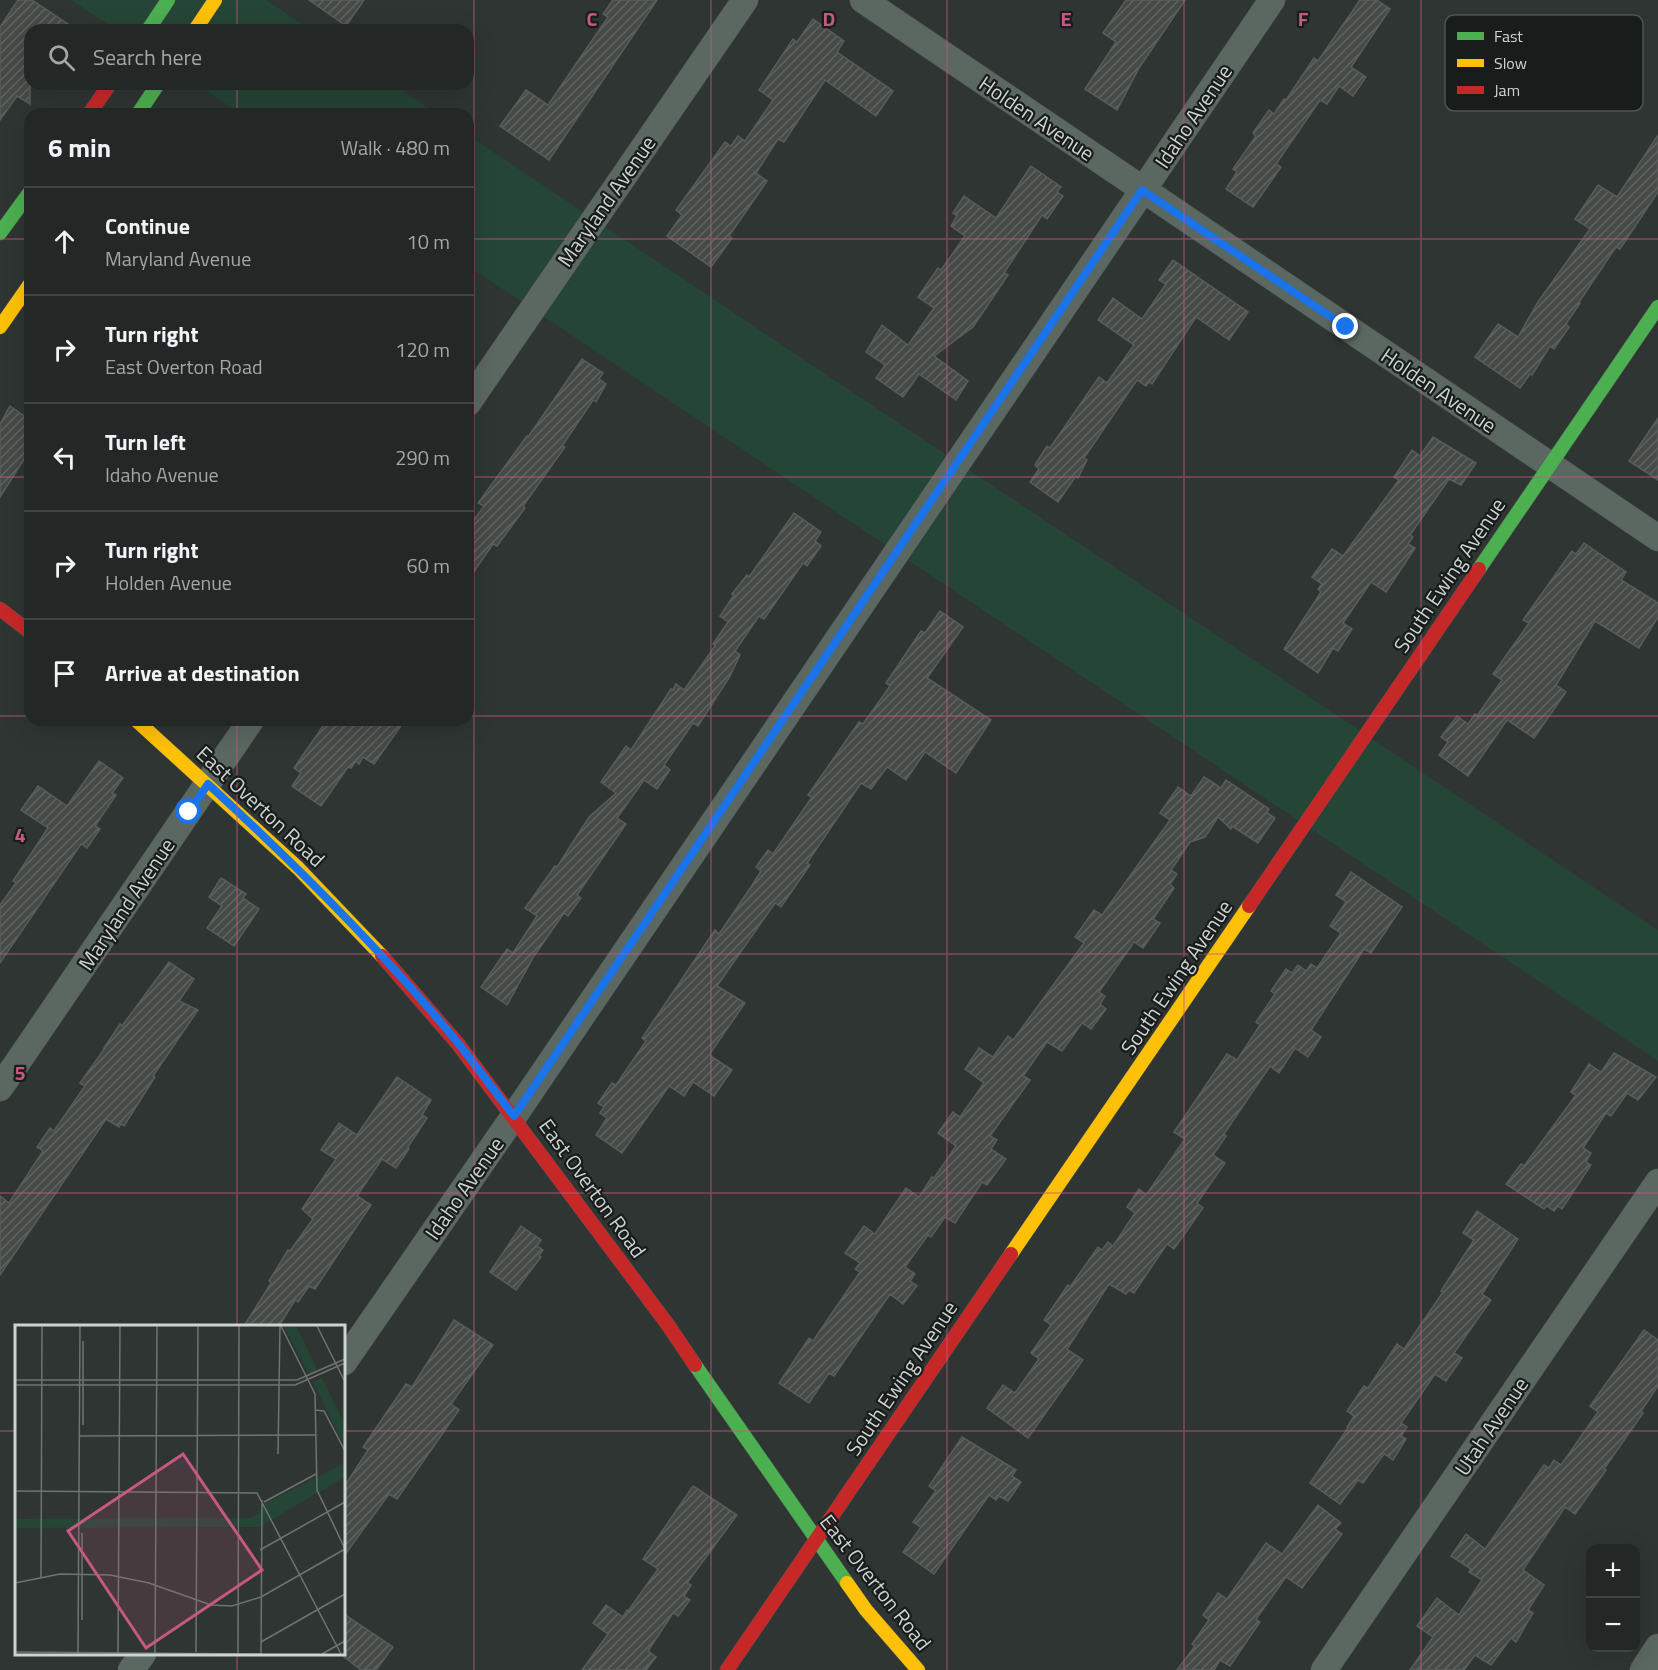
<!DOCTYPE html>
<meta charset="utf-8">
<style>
:root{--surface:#232826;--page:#2f3432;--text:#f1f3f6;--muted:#a3a6a7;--line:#404443}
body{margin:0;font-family:"Titillium Web",sans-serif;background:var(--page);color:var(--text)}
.controls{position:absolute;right:18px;bottom:18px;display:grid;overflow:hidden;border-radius:12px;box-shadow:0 6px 24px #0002}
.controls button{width:54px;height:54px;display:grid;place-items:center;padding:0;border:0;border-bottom:2px solid var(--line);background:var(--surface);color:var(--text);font:30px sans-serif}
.stop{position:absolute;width:18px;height:18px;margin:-14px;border:4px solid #1a73e8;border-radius:50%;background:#fff}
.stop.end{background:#1a73e8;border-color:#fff;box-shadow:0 2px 6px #0008}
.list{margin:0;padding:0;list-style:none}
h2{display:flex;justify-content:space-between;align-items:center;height:78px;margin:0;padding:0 24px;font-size:26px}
h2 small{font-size:20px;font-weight:400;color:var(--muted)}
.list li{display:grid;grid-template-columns:39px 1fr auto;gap:18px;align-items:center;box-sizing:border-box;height:108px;padding:0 24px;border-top:2px solid var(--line)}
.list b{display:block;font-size:22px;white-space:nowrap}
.list p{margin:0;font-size:20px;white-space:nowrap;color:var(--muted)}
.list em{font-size:20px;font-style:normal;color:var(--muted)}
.icon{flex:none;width:33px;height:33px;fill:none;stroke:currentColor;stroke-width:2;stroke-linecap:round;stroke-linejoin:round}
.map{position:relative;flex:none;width:1658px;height:1670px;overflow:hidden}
.search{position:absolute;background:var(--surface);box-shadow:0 6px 24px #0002;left:24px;top:24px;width:450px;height:66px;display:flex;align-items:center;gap:15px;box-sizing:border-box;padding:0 21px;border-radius:18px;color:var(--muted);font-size:22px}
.panel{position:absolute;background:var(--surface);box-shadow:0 6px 24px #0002;left:24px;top:108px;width:450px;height:618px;border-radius:18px}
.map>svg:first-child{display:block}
.park{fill:#254536}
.building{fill:url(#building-hatch);stroke:#585c5a;stroke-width:1.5}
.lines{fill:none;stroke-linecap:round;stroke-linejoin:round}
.street-casing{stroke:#4c514e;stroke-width:27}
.fast-casing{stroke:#4c514e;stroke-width:15}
.slow-casing{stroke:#4c514e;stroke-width:15}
.jam-casing{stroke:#4c514e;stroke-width:15}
.street{stroke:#5b6761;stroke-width:26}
.fast{stroke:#4caf50;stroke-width:14}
.slow{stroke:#ffc107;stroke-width:14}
.jam{stroke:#c62828;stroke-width:14}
.route{stroke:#1a73e8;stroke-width:8}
.grid{fill:none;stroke:#c65984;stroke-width:1.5;stroke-opacity:0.55}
.labels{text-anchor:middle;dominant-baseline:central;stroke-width:4.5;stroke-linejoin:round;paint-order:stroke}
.street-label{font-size:21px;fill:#cdd3d0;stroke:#181d1b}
.inset-road{fill:none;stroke:#6e7471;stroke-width:1.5}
.view{fill:#c65984;fill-opacity:0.15;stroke:#c65984;stroke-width:3}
.inset-edge{fill:none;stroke:#cdd3d0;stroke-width:3}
.key{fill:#181d1b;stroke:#4e5451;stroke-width:1.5}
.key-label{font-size:16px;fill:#cdd3d0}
.grid-label{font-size:20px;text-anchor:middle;font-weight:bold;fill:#c65984;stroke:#181d1b;stroke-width:4.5;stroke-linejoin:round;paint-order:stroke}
</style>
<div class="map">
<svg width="1658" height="1670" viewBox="0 0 1658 1670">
<defs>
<pattern id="building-hatch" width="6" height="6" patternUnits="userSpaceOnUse" patternTransform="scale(1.5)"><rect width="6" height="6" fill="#464b48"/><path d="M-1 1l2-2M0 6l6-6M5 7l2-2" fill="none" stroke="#606461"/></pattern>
</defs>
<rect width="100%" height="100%" fill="#2f3532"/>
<g class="park">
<polygon points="71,0 266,0 311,30 116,30"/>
<polygon points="196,84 392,84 437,114 241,114"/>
<polygon points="468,135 1658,930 1658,1061 468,266"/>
</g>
<g class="building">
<polygon points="18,0 32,0 77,30 30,30 30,104 17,96 0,120 0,27"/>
<polygon points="309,0 364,0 346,26"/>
<polygon points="613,0 657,0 549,160 500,126 526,90 548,105 608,17 603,14"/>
<polygon points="1126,0 1185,0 1139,68 1117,110 1085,89 1116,42 1103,33"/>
<polygon points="1360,0 1377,0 1390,9 1351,67 1366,77 1353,96 1339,86 1327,104 1320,100 1276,164 1281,167 1253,207 1226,189 1237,172 1233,169 1256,136 1253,133 1269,110 1274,114 1284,99 1286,100 1314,58 1318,61"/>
<polygon points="813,19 844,41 837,52 893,91 876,116 825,80 784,142 778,139 756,173 767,181 729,236 732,238 711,267 667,236 682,215 676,210 725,142 731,146 738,136 745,141 773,100 759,90 793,39 797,42"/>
<polygon points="1658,135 1658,192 1620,249 1616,247 1579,302 1580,303 1566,324 1569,327 1554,349 1550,346 1532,375 1530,374 1520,388 1475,357 1498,324 1518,337 1538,302 1590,229 1575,219 1598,185 1617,197"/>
<polygon points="1031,166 1061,187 1057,192 1063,196 1047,219 1042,215 1004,273 1008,275 973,327 934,356 968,381 956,400 919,374 903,397 876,378 885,365 866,352 882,325 908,345 934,308 918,297 938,268 941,270 965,236 951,226 957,216 953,213 964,196 996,218"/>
<polygon points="1173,260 1248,312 1229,340 1196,317 1152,384 1149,382 1146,386 1137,380 1084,458 1087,460 1078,478 1076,476 1058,502 1030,482 1039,469 1035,465 1047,446 1050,448 1099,377 1107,383 1134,345 1098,320 1113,298 1142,319 1166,284 1159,280"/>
<polygon points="582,359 603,373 599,379 606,384 596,402 593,400 562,446 565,447 523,506 525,508 497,546 493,544 468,580 468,528 484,506 478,503 527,436 528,437"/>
<polygon points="10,406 30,420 30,450 0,497 0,424"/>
<polygon points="1658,418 1658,480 1629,461"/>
<polygon points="1433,437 1476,463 1461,485 1449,479 1410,535 1413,537 1408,544 1415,548 1386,592 1371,582 1343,623 1352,629 1338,651 1333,648 1318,673 1284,649 1321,592 1318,589 1322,584 1312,577 1332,549 1343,556 1399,480 1394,477 1412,450 1420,456"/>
<polygon points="794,513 821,532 815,541 821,546 807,566 803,563 764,619 759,616 735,651 740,655 729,678 698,726 693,723 664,765 670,770 657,789 644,780 617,818 626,824 577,895 581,898 568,916 564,913 534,956 507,1005 481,987 507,949 513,953 537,916 525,908 555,866 557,867 589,817 616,793 601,782 626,746 631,750 671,689 673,690 676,684 684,690 715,646 713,644 728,622 720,616 734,595 732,594 747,575 749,577"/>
<polygon points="1584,543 1626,572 1621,580 1658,603 1658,617 1639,648 1595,621 1556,685 1566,692 1534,738 1507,720 1468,776 1439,755 1448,742 1441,737 1457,716 1468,724 1475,714 1477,716 1502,680 1493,674 1529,623 1523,620 1572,551 1576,554"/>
<polygon points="940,611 963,627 927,678 991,720 956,773 925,752 906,780 887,767 871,789 861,783 807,863 810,865 781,907 775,903 717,986 745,1003 709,1055 732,1070 714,1096 693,1082 684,1096 669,1086 622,1153 596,1135 607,1118 600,1113 604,1107 598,1103 612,1083 616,1085 646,1041 642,1038 715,930 719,934 751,887 761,871 756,867 768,850 773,854 812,797 808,795 859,722 863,724 890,686 886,683 921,631 925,633"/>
<polygon points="327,720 405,720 374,764 363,757 359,764 356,761 351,768 348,767 321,806 292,786 301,773 294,768"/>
<polygon points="99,761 123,778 112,793 116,795 95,826 100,829 87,848 81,844 0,963 0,905 16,883 13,881 48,828 21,810 38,786 67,806"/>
<polygon points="1204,777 1221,788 1226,780 1269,809 1267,813 1275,818 1258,843 1232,826 1231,829 1218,817 1205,837 1190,842 1171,870 1177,874 1170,884 1174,888 1153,919 1160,923 1143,948 1134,942 1099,992 1105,996 1100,1004 1106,1009 1091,1029 1082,1023 1062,1051 1047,1042 1023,1076 1030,1080 990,1136 997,1140 991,1149 1006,1159 987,1185 982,1182 955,1223 945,1217 931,1237 928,1235 905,1267 915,1274 910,1281 917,1286 903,1304 890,1294 834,1376 829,1373 809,1403 779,1383 809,1338 813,1341 860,1272 855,1269 860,1263 845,1253 864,1226 875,1234 906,1188 919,1197 932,1177 934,1178 956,1146 938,1133 953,1112 960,1117 984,1083 965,1069 979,1048 993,1057 1008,1036 1013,1040 1084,943 1075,937 1094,910 1102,915 1170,820 1160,813 1178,787 1191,796"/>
<polygon points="1351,872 1402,907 1371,953 1364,949 1311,1030 1321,1037 1308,1057 1295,1048 1279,1073 1270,1066 1224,1134 1226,1136 1213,1155 1225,1163 1197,1203 1203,1208 1174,1249 1167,1244 1134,1293 1129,1290 1126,1294 1109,1284 1067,1349 1083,1360 1028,1438 987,1408 1003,1385 1015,1393 1039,1359 1031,1353 1051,1325 1044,1320 1068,1285 1070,1287 1098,1247 1102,1250 1108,1242 1113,1246 1135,1213 1127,1207 1139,1189 1146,1195 1185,1139 1174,1132 1227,1054 1237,1060 1260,1025 1256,1022 1275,994 1271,991 1286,969 1292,973 1298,965 1306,971 1311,964 1317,968 1341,933 1330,926 1346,902 1336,895"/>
<polygon points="221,878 246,894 243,898 259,909 234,946 207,928 222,906 209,897"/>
<polygon points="169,962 194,979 179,1001 198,1010 153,1076 155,1077 124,1126 121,1124 119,1127 106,1119 0,1275 0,1196 9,1203 43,1151 37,1147 50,1128 54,1131 85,1086 80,1083 105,1048 104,1048 120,1024 122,1026"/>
<polygon points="1614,1053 1656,1077 1638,1100 1627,1093 1611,1116 1606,1113 1583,1148 1591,1153 1586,1162 1591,1165 1562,1209 1558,1206 1554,1211 1547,1206 1544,1209 1506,1184 1521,1164 1524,1166 1576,1095 1571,1092 1589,1064 1601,1072"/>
<polygon points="397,1077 431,1100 422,1115 427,1118 408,1147 409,1149 396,1168 382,1159 357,1196 371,1205 315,1289 309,1286 298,1302 295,1300 279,1326 244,1326 271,1283 269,1281 288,1250 290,1251 313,1219 302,1209 336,1159 321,1150 339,1123 357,1135"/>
<polygon points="1477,1211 1518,1239 1482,1294 1491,1300 1454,1353 1462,1358 1446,1381 1435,1374 1401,1423 1407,1427 1401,1436 1406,1439 1393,1460 1384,1454 1363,1483 1358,1480 1340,1504 1310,1483 1348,1428 1347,1427 1354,1416 1347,1411 1364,1386 1368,1388 1397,1344 1404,1349 1443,1292 1441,1291 1474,1240 1463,1233"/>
<polygon points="521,1226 541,1240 537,1246 543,1250 539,1256 541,1257 516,1290 490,1272"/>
<polygon points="454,1320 493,1345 451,1404 459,1410 397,1499 389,1494 344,1556 344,1487 368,1450 363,1447 406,1384 412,1387"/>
<polygon points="1644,1330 1658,1340 1658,1386 1641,1411 1643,1413 1604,1469 1606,1470 1575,1514 1565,1507 1523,1570 1544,1585 1528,1610 1533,1613 1516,1642 1511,1638 1491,1665 1475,1655 1464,1670 1410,1670 1433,1637 1417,1626 1437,1598 1459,1615 1482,1580 1469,1572 1471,1569 1451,1556 1466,1534 1485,1549 1544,1465 1549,1468 1554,1460 1561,1465 1598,1412 1590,1406"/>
<polygon points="962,1437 1016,1470 1012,1476 1021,1482 1008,1501 999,1496 996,1500 989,1495 934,1574 903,1552 921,1527 913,1522 936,1491 929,1486"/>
<polygon points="693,1486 737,1515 687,1583 691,1585 684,1596 690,1600 678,1616 673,1613 648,1651 656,1657 646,1670 582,1670 608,1634 593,1623 606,1605 623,1617 627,1610 628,1611 658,1569 643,1559"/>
<polygon points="1318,1505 1341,1523 1335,1529 1342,1534 1302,1588 1286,1577 1256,1619 1260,1622 1230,1666 1220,1660 1214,1670 1177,1670 1195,1646 1192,1644 1209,1620 1203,1615 1218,1593 1227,1599 1266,1543 1282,1554"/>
<polygon points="344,1614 393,1647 376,1670 361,1670 344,1657"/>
</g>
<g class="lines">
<defs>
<g id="street">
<polyline points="863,0 1658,538"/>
<polyline points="468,403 745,0"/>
<polyline points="0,1088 251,720"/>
<polyline points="344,1362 514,1116 1272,0"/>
<polyline points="131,1670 143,1654"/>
<polyline points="1324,1670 1658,1182"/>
<polyline points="1643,1670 1658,1647"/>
</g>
<g id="fast">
<polyline points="148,30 168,0"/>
<polyline points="138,114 158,84"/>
<polyline points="0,233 30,192"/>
<polyline points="1479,569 1658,307"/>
<polyline points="695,1365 847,1583"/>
</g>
<g id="slow">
<polyline points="195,30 215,0"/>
<polyline points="0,327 30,284"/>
<polyline points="136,720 298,868 382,956"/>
<polyline points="1011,1254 1249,906"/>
<polyline points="847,1583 866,1610 918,1670"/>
</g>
<g id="jam">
<polyline points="89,114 110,84"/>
<polyline points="0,609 30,632"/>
<polyline points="1249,906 1479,569"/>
<polyline points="382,956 458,1044 668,1325 695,1365"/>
<polyline points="727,1670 1011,1254"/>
</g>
</defs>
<use href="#street" class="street-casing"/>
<use href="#fast" class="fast-casing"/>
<use href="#slow" class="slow-casing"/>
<use href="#jam" class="jam-casing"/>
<use href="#street" class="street"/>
<use href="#fast" class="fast"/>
<use href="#slow" class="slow"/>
<use href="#jam" class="jam"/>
</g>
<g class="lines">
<path class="route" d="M 189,812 L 208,784 C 296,865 382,950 458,1043 C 477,1067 495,1092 514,1116 L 1142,190 L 1346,327"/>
</g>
<path class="grid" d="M 237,0 L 237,30M 474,0 L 474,1670M 711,0 L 711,1670M 947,0 L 947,1670M 1184,0 L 1184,1670M 1421,0 L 1421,1670M 237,84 L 237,114M 0,239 L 30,239M 468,239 L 1658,239M 0,477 L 30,477M 468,477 L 1658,477M 0,716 L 30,716M 468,716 L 1658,716M 237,720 L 237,1326M 0,954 L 1658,954M 0,1193 L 1658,1193M 0,1431 L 16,1431M 344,1431 L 1658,1431M 237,1654 L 237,1670"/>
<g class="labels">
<g class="street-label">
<text transform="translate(1193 116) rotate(-56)">Idaho Avenue</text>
<text transform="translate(1037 118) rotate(34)">Holden Avenue</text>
<text transform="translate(606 201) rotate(-55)">Maryland Avenue</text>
<text transform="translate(1439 390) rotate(34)">Holden Avenue</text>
<text transform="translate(1449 575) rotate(-56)">South Ewing Avenue</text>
<text transform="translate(261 806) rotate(43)">East Overton Road</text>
<text transform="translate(126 904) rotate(-56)">Maryland Avenue</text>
<text transform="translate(1176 977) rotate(-56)">South Ewing Avenue</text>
<text transform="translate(464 1188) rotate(-55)">Idaho Avenue</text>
<text transform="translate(593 1188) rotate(54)">East Overton Road</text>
<text transform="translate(901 1378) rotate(-56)">South Ewing Avenue</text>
<text transform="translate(1491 1426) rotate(-56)">Utah Avenue</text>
<text transform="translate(876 1582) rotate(52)">East Overton Road</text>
</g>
</g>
<g transform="translate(15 1325)">
<rect width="330" height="330" fill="#2f3532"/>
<path d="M 269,1 L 281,1 L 303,46 L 294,50 ZM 307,53 L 330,100 L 330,123 L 298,57 ZM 330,138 L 330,152 L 244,202 L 0,203 L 0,194 L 235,193 L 246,186 L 247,180 Z" fill="#254536"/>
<path class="inset-road" d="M 266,1 L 300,69 L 302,165 L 330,224M 302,1 L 330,57M 0,55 L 282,55 L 330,34M 0,60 L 280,60 L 330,38M 300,85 L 309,86 L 330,126M 68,100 L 68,16M 65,111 L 300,110M 263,129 L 265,1M 0,166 L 242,168 L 326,329M 249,177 L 301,149M 245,225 L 330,177M 26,252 L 27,1M 0,258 L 45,249 L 95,250 L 134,258 L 196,280 L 217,281 L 246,272 L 330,224M 67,295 L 67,208M 246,317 L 330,269M 0,327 L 247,329M 181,327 L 183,1M 63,329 L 65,1M 103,329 L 105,1M 140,329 L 142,1M 223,329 L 224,1M 246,329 L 247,175M 307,329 L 330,316"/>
<path class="view" d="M 168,129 L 247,245 L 131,323 L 53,206 Z"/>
<rect width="330" height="330" class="inset-edge"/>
</g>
<rect x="1445" y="15" width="198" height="96" rx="9" class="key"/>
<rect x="1457" y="32" width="27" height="8" fill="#4caf50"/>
<rect x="1457" y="59" width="27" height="8" fill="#ffc107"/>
<rect x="1457" y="86" width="27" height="8" fill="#c62828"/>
<g class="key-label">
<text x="1494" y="42">Fast</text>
<text x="1494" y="69">Slow</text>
<text x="1494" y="96">Jam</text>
</g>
<g class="grid-label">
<text x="592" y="26">C</text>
<text x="829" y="26">D</text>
<text x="1066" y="26">E</text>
<text x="1303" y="26">F</text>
<text x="20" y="842">4</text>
<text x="20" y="1080">5</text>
</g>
</svg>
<div class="controls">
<button>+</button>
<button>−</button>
</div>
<div class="stop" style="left:189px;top:812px"></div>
<div class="stop end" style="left:1346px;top:327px"></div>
<div class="search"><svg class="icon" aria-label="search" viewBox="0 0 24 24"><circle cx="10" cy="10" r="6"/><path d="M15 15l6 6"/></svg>Search here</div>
<section class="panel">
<h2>6 min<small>Walk · 480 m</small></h2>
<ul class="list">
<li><svg class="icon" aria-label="ahead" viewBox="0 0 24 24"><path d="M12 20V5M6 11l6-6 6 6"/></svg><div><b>Continue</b><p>Maryland Avenue</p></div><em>10 m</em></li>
<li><svg class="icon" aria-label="right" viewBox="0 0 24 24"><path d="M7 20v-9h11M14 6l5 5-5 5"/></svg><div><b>Turn right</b><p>East Overton Road</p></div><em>120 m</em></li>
<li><svg class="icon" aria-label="left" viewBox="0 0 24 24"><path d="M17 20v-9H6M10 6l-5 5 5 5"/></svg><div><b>Turn left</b><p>Idaho Avenue</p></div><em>290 m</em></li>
<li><svg class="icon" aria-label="right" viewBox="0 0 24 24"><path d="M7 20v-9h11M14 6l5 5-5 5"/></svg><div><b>Turn right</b><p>Holden Avenue</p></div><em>60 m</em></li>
<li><svg class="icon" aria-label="arrive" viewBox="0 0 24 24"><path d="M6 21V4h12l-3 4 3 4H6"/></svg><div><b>Arrive at destination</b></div></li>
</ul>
</section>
</div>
